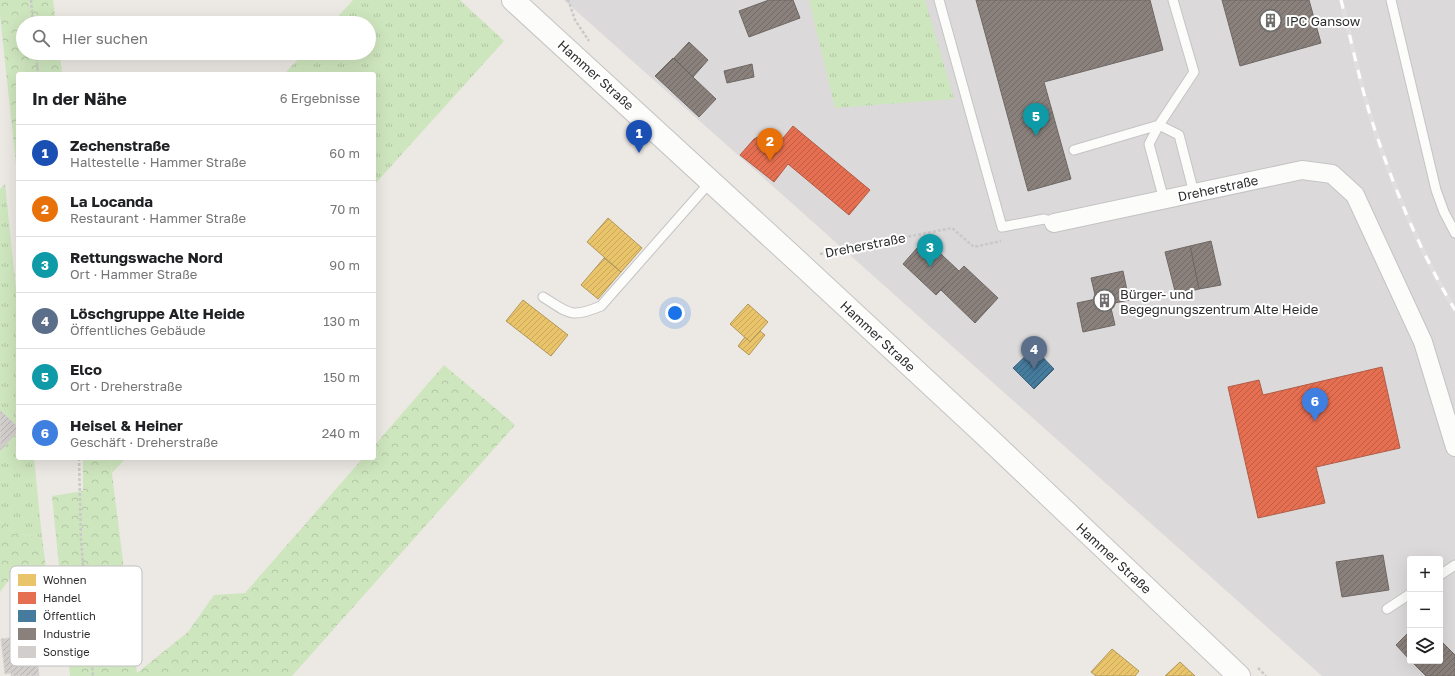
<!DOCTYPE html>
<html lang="de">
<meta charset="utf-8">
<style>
:root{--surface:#fff;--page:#f6f6f6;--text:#202124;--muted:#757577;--line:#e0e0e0;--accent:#db2777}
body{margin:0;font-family:"Golos Text",sans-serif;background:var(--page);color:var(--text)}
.controls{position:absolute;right:12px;bottom:12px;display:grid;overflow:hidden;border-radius:4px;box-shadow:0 4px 16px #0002}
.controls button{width:36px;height:36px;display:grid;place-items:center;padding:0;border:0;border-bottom:1px solid var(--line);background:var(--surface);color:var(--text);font:20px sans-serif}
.you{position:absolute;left:675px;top:313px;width:14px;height:14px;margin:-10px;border:3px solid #fff;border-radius:50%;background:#1a73e8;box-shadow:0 0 0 6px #1a73e833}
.badge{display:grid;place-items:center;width:26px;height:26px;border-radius:50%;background:var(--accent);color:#fff;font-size:13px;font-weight:700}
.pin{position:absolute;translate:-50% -33px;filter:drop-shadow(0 1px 2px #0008)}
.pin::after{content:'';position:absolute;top:21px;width:14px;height:12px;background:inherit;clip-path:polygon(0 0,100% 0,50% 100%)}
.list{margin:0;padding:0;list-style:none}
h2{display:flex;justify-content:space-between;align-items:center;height:52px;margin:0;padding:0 16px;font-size:17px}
h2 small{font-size:13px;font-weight:400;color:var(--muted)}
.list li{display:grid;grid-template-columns:26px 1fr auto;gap:12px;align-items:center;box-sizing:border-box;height:56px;padding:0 16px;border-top:1px solid var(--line)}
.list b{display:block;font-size:15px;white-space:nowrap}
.list p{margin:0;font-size:13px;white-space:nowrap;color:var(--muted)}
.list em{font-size:13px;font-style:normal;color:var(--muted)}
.icon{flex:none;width:22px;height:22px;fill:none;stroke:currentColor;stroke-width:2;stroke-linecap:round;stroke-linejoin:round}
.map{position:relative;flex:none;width:1455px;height:676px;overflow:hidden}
.search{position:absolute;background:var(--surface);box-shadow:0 4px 16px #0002;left:16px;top:16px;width:360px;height:44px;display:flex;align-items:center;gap:10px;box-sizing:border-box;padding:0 14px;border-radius:22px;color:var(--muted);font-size:15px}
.panel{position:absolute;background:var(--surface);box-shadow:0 4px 16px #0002;left:16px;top:72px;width:360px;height:388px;border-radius:4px}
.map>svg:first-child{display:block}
.industrial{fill:#dcd9db;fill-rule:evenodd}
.grass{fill:url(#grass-tufts)}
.forest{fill:url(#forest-crowns)}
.homes{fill:url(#homes-hatch);stroke:#b19758}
.shops{fill:url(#shops-hatch);stroke:#b05c46}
.public{fill:url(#public-hatch);stroke:#3e647c}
.industry{fill:url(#industry-hatch);stroke:#6e6865}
.building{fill:url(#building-hatch);stroke:#d7d4d0}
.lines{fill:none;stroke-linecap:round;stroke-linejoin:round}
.lane-casing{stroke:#c5c4c5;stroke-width:11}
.street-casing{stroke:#c5c4c5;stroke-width:20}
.secondary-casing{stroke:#c5c4c5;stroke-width:24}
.path{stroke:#c9c9c8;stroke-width:2.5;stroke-dasharray:3 2;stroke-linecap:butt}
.lane{stroke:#fcfcfb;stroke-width:9}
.street{stroke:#fcfcfb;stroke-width:18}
.secondary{stroke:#fcfcfb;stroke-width:22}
.rail-casing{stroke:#dfdfe1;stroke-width:4.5}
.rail{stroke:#fff;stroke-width:3;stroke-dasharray:9;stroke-linecap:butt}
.labels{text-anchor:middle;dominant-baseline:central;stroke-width:4;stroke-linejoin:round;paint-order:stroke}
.poi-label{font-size:13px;fill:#2e2e2e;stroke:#fff;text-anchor:start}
.street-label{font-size:13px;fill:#2e2e2e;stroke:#fff}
.key{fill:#fff;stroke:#c0c0c0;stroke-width:1}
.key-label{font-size:11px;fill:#2e2e2e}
</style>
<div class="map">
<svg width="1455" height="676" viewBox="0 0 1455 676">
<defs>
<pattern id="grass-tufts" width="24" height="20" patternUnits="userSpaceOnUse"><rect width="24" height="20" fill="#cee6be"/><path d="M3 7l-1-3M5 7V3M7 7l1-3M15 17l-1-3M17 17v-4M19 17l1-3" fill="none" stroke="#b1c6a4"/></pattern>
<pattern id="forest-crowns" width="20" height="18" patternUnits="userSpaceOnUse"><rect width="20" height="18" fill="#cee6be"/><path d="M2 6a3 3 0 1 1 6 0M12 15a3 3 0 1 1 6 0" fill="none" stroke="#b1c6a4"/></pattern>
<pattern id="homes-hatch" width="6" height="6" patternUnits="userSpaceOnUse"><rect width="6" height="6" fill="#e9c46a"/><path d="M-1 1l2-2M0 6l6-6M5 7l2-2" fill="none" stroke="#c8a95c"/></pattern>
<pattern id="shops-hatch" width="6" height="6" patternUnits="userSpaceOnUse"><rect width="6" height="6" fill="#e76f51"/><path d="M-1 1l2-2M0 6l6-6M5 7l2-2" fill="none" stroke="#bc5c44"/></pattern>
<pattern id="public-hatch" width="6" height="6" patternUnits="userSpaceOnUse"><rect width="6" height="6" fill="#457b9d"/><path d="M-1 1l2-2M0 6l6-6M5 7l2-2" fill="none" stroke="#3a6580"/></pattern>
<pattern id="industry-hatch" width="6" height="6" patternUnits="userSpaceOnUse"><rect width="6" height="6" fill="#8a817c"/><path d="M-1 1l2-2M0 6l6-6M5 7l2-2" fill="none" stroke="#716a66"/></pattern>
<pattern id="building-hatch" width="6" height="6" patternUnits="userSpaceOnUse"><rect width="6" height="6" fill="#d1cecb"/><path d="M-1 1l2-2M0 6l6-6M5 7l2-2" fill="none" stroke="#b4b1af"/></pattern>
</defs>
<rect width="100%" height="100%" fill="#ece8e4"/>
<path class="industrial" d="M 564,0 L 1455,0 L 1455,676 L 1322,676 ZM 1410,559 L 1440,559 L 1440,661 L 1410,661 Z"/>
<g class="grass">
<polygon points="353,0 460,0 504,41 374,185 374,74 284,74 304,53 369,53 369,23 332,23"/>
<polygon points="809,0 925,0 954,99 835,108"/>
<polygon points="5,184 18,308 18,458 34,458 42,538 12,533 0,521 0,189"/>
<polygon points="110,458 126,458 112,473"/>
</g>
<g class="forest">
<polygon points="0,0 53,0 56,23 23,23 23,53 60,53 62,74 18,74 18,183 0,15"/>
<polygon points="444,365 515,425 292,676 70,676 52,496 83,491 83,458 110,458 137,673 188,632 214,595 245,593 363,458 374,458 374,446"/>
<polygon points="0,521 12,533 42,538 47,575 11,577 0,592"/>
</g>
<g class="homes">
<polygon points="608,218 642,248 621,272 587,242"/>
<polygon points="604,258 621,272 598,299 581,285"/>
<polygon points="523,300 568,335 551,356 506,321"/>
<polygon points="748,304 768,322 750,342 730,324"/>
<polygon points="760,331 765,335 749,355 738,346 745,337 750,342"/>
<polygon points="1112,649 1139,671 1135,676 1096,676 1091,672"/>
<polygon points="1180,662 1195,676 1165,676"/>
</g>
<g class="shops">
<polygon points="793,126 870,190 849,215 788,164 774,182 740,155 754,139 758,137 764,142 768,137 778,144"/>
<polygon points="1382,367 1400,448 1316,467 1325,503 1258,518 1228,387 1259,380 1263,395"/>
</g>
<polygon class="public" points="1034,348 1054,369 1034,389 1013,368"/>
<g class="industry">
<polygon points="769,0 793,0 800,18 749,37 739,11"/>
<polygon points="976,0 1150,0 1163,50 1044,82 1071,179 1028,191"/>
<polygon points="1222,0 1309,0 1321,43 1240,66"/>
<polygon points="689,42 708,60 693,77 674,58"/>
<polygon points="673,58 716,99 699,117 655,76"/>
<polygon points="752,64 754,77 727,83 724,71"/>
<polygon points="925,239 959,271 936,295 903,264"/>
<polygon points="1211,241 1221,285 1199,289 1190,246"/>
<polygon points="1190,246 1199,289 1176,295 1165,252"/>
<polygon points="964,266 998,298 975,323 941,290"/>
<polygon points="1123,271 1129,300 1110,304 1115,325 1083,332 1077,303 1096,299 1091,278"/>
<polygon points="1383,555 1389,590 1342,597 1336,562"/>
<polygon points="1410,631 1410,660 1396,645"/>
<polygon points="1440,640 1455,655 1455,676 1426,676 1411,661 1440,661"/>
</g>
<g class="building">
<polygon points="0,410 18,427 18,431 0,451"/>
<polygon points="35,635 39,676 11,676 11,673 5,674 1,639"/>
</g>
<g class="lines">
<defs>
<g id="lane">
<polyline points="939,0 1002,227 1044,219 1054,223"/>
<polyline points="1391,0 1436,190 1444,212 1455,233"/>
<polyline points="1074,150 1159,125 1194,72 1173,0"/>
<polyline points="1164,200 1149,144 1159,125 1179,135 1194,193"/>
<path d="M 543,297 C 569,313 570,319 601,306 L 711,181"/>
<polyline points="1440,575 1455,565"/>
<polyline points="1387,609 1410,594"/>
</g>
<polyline id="street" points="1054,223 1302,170 1332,174 1355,195 1423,342 1455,447"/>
<polyline id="secondary" points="513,0 805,268 986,436 1239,676"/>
</defs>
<use href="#lane" class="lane-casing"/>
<use href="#street" class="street-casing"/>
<use href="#secondary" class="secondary-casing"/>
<g class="path">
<polyline points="31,0 33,23"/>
<polyline points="567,0 569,2 575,20 589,41"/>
<polyline points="36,53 38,74"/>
<polyline points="820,254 952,228 974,247 1001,241"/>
<polyline points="79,458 81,541 93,676"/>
<polyline points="1258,668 1266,676"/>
</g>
<use href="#lane" class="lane"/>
<use href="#street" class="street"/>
<use href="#secondary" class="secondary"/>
<defs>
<path id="rail" d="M 1341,0 C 1351,39 1359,79 1371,118 C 1392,184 1419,250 1455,310"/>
</defs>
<use href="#rail" class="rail-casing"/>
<use href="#rail" class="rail"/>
</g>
<defs>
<symbol id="building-ring" viewBox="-11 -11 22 22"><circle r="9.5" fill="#fff" stroke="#706f6e" stroke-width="1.5"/><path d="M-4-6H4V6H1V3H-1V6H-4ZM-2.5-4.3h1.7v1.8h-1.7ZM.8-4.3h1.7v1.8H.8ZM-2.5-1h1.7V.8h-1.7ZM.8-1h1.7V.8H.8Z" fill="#706f6e"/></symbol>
</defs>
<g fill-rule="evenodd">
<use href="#building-ring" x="1258" y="8" width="25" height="25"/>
<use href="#building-ring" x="1092" y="288" width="25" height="25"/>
</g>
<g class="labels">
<g class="poi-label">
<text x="1286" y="21">IPC Gansow</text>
<text x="1120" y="294">Bürger- und<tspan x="1120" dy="15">Begegnungszentrum Alte Heide</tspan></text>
</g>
<g class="street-label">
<text transform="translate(596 75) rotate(42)">Hammer Straße</text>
<text transform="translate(1218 188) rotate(-12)">Dreherstraße</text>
<text transform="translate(865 245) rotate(-11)">Dreherstraße</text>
<text transform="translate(878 336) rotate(43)">Hammer Straße</text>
<text transform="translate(1114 558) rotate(43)">Hammer Straße</text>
</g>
</g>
<rect x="10" y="566" width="132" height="100" rx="6" class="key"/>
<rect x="18" y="574" width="18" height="12" fill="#e9c46a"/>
<rect x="18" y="592" width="18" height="12" fill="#e76f51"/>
<rect x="18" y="610" width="18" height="12" fill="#457b9d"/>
<rect x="18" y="628" width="18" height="12" fill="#8a817c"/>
<rect x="18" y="646" width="18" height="12" fill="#d1cecb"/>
<g class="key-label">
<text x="43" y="584">Wohnen</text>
<text x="43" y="602">Handel</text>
<text x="43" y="620">Öffentlich</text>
<text x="43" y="638">Industrie</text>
<text x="43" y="656">Sonstige</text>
</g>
</svg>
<div class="controls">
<button>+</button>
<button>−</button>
<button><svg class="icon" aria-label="layers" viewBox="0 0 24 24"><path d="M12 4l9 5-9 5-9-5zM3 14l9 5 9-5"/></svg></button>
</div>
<div class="you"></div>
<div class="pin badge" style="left:639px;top:153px;background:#1a4fb4">1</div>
<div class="pin badge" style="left:770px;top:161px;background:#e8710a">2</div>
<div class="pin badge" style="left:930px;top:267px;background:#0f9aa8">3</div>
<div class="pin badge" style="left:1034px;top:369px;background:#5c6f8a">4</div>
<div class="pin badge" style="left:1036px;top:136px;background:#0f9aa8">5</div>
<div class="pin badge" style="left:1315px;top:421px;background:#3f7fe0">6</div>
<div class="search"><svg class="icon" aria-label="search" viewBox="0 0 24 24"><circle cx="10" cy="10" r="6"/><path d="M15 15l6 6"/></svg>Hier suchen</div>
<section class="panel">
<h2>In der Nähe<small>6 Ergebnisse</small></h2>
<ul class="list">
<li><span class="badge" style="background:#1a4fb4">1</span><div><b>Zechenstraße</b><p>Haltestelle · Hammer Straße</p></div><em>60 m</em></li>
<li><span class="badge" style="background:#e8710a">2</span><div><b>La Locanda</b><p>Restaurant · Hammer Straße</p></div><em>70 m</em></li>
<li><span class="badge" style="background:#0f9aa8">3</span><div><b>Rettungswache Nord</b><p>Ort · Hammer Straße</p></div><em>90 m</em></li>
<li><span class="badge" style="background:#5c6f8a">4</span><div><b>Löschgruppe Alte Heide</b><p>Öffentliches Gebäude</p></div><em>130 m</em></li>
<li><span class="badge" style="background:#0f9aa8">5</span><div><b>Elco</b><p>Ort · Dreherstraße</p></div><em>150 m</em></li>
<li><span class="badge" style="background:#3f7fe0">6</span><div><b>Heisel &amp; Heiner</b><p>Geschäft · Dreherstraße</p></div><em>240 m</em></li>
</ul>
</section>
</div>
